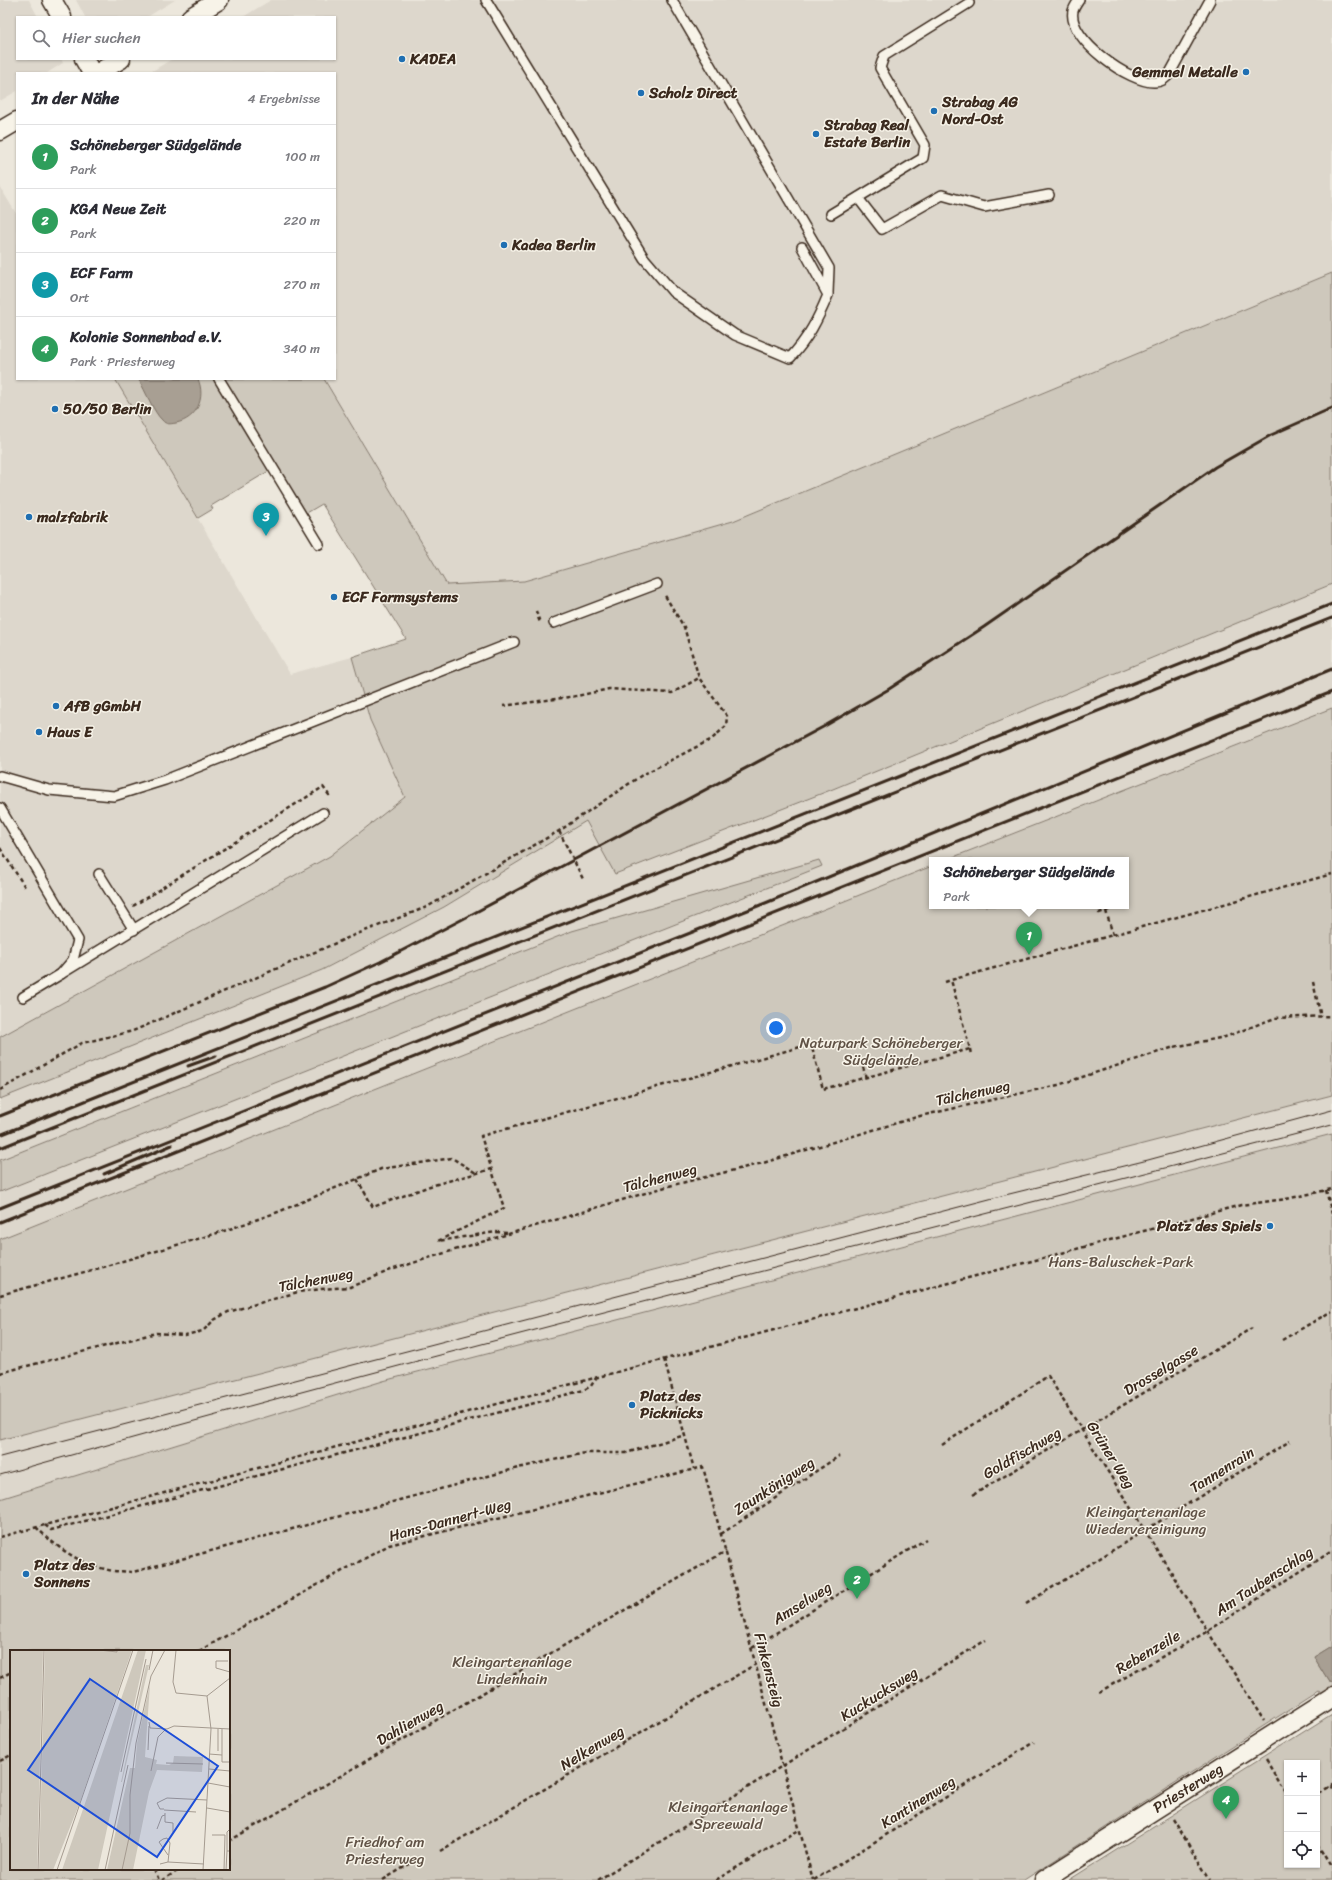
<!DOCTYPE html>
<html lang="de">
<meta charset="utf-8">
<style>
:root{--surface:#fff;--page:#f7f7f7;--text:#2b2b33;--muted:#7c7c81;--line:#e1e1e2;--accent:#7c3aed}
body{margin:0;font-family:Sriracha,sans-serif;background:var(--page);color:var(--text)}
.controls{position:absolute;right:12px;bottom:12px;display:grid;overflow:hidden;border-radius:0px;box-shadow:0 1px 3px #0004}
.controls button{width:36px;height:36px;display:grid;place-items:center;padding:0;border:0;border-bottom:1px solid var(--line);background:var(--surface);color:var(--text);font:20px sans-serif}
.you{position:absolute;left:776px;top:1028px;width:14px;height:14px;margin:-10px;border:3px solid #fff;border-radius:50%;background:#1a73e8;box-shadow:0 0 0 6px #1a73e833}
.badge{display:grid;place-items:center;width:26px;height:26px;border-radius:50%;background:var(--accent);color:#fff;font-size:13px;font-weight:700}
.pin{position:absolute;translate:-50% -33px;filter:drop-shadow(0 1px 2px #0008)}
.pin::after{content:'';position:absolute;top:21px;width:14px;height:12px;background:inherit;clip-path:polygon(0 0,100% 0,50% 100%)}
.popup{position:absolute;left:929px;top:857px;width:200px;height:52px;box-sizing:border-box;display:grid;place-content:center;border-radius:0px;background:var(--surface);filter:drop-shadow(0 1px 3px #0005);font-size:13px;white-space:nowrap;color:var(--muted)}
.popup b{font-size:15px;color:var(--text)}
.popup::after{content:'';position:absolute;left:50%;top:100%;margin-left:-8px;border:8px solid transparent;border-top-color:var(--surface)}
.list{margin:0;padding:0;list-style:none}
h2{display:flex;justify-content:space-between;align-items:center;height:52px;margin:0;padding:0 16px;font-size:17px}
h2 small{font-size:13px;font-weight:400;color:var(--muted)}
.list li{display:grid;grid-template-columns:26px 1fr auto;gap:12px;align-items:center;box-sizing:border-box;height:64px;padding:0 16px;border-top:1px solid var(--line)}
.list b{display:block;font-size:15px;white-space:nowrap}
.list p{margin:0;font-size:13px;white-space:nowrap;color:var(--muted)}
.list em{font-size:13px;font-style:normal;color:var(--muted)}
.icon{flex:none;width:22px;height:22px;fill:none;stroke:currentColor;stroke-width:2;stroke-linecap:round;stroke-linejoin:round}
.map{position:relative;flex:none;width:1332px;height:1880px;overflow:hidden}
.search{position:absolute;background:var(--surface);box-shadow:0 1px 3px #0004;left:16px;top:16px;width:320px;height:44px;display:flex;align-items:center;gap:10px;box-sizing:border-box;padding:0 14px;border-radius:0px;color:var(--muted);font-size:15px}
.panel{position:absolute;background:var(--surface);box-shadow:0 1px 3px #0004;left:16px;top:72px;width:320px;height:308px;border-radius:0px}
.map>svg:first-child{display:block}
.built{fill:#ddd7cc}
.green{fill:#cec8bc;stroke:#84796d;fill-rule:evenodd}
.water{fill:#a89f93;stroke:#7c7064}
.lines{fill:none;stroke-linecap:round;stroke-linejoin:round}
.lane-casing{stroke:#3b2a1e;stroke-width:12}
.street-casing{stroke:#3b2a1e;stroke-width:21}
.path{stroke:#3b2a1e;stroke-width:2.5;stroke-dasharray:4 3;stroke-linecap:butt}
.lane{stroke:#f7f3e8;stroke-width:9}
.street{stroke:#f7f3e8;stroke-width:18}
.tram{stroke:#3b2a1e;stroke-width:1}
.rail{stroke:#3b2a1e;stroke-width:3}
.poi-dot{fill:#1f6fb2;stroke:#f7f3e8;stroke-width:1.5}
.labels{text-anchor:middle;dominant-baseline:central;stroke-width:3;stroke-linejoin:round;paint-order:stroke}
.poi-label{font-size:15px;font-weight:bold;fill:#3b2a1e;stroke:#f7f3e8;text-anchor:start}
.park-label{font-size:15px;fill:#605246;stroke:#f7f3e8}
.street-label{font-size:15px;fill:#3b2a1e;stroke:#f7f3e8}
.inset-road{fill:none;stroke:#a59b90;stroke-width:1}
.view{fill:#1d4ed8;fill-opacity:0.15;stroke:#1d4ed8;stroke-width:2}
.inset-edge{fill:none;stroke:#3b2a1e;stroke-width:2}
</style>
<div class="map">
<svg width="1332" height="1880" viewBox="0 0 1332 1880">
<rect width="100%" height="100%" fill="#ece7dc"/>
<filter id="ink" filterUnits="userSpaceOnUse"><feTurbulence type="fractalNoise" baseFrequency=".025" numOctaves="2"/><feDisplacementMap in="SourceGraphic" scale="8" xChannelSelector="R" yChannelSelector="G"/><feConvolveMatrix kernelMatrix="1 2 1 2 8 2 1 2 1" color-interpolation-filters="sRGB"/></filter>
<g filter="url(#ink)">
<g class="built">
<polygon points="0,0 29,0 38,17 17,17 17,59 61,59 63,63 47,73 17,73 17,91 0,101"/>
<polygon points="76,0 175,0 147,17 85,17"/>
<polygon points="271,0 1332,0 1332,273 733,521 524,581 447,585 324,379 335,379 335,73 149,73 172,59 335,59 335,17 243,17"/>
<polygon points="0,187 17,215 17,379 115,379 290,674 352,657 370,720 405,797 330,856 0,1037"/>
<polygon points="1332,584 1332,708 946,860 932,860 932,866 0,1239 0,1192 822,866 572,931 0,1160 0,1099 322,970 444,907 586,821 616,874 828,791"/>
<polygon points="1332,1095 1332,1134 383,1381 0,1499 0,1440"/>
</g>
<g class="green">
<polygon points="1332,273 1332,584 828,791 615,874 586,821 444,907 322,970 0,1099 0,1037 330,856 405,797 370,720 352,657 406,639 322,504 305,514 277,466 211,506 213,509 198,518 115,379 324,379 447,585 524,581 733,521"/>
<polygon points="1332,708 1332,1095 0,1440 0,1239 932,866 932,906 1126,906 1126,860 946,860"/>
<polygon points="819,860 822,866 0,1192 0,1160 572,931"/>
<path d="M 1332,1134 L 1332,1646 L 1314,1657 L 1330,1683 L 1332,1681 L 1332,1688 L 1321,1696 L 1318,1691 L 1024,1880 L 0,1880 L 0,1499 L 383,1381 ZM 11,1651 L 229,1651 L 229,1869 L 11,1869 Z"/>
<path d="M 1332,1714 L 1332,1880 L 1069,1880 ZM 1287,1763 L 1317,1763 L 1317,1865 L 1287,1865 Z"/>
</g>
<g class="water">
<path d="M 140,379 L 198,379 C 206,398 197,419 176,423 C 170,424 166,425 162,420 C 154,413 145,390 139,380 Z"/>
<polygon points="1332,1646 1332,1681 1330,1683 1314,1657"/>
</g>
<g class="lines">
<defs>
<g id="lane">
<path d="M 486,0 L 644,258 L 673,292 L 735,335 L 790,358 C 808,339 818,319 828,295 L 802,247"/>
<polyline points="672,0 829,268 828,293"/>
<path d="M 1079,0 C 1077,3 1074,7 1073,11 C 1067,39 1131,84 1155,82 C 1161,82 1166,79 1170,73 L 1210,0"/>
<polyline points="858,198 882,229 942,195 984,207 1049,195"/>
<polyline points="831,214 923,158 925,145 880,68 884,56 969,3"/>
<polyline points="219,379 319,544"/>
<polyline points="554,623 657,584"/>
<polyline points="0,776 49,790 114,796 165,780 514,642"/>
<polyline points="0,808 78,940 73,960 61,974 23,997"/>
<polyline points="99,874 134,930"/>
<polyline points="61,974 323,813"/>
</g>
<g id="street">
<polyline points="52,0 62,17"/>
<polyline points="191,17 219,0"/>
<polyline points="84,59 92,73"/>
<polyline points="98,73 121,59"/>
<polyline points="0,131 17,121"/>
<polyline points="1044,1880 1332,1697"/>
</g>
</defs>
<use href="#lane" class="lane-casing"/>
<use href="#street" class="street-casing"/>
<g class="path">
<polyline points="536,611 540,623"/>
<polyline points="503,706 577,696 609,689 672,693 699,678"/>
<polyline points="559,831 584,881"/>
<polyline points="0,848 25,887"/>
<polyline points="133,906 323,787 329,795 330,794"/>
<polyline points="1097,906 1099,913 1112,909 1112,906"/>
<polyline points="1106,911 1113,935"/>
<polyline points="945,982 951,980"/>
<polyline points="1313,982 1321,1017"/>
<polyline points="970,1049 971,1055"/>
<polyline points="863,1067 866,1078"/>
<polyline points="0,1090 82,1043 133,1031 352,936 427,907 559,831 642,775 712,739 726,726 727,716 699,678 684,627 664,594"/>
<polyline points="357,1179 373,1207 430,1186 492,1169"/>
<polyline points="1326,1190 1332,1214"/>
<polyline points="507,1233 496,1232 438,1241 504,1208 481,1136 811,1044 823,1089 970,1049 951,980 1332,874"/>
<polyline points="0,1295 99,1268 221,1232 278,1212 381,1169 452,1158 476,1173"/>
<polyline points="1282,1340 1332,1311"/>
<polyline points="664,1359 694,1469"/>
<polyline points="0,1373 156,1333 185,1335 203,1331 214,1320 228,1312 298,1292 321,1289 350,1287 391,1270 438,1255 669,1186 763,1163 920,1116 1058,1085 1174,1047 1225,1037 1275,1018 1332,1016"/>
<polyline points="942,1445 1048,1376 1264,1721"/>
<polyline points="973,1495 1252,1328"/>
<polyline points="45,1525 51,1530 584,1390 591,1386 596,1378"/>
<path d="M 36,1527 C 55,1546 78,1563 105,1569 C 113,1572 124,1571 133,1572 L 518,1468 L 585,1453 L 626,1453 L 685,1435"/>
<polyline points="721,1534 839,1456"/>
<polyline points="0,1537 1241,1205 1286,1199 1332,1189"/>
<polyline points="1027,1603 1290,1441"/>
<polyline points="752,1648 926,1539"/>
<polyline points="199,1651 389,1545 703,1467 813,1880"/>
<polyline points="0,1678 11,1672"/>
<polyline points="1099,1692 1208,1631 1332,1551"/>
<polyline points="1266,1760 1287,1795"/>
<polyline points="0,1761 11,1755"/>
<polyline points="1329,1785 1332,1790"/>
<polyline points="1317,1792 1332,1783"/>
<polyline points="1173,1819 1210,1880"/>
<polyline points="229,1841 726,1551"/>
<polyline points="1317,1845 1332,1869"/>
<polyline points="440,1851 756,1664"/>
<polyline points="154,1869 159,1880"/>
<polyline points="162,1880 181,1869"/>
<polyline points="383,1880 421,1857"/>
<polyline points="598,1880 986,1640"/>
<polyline points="716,1880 799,1830"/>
<polyline points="814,1880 1034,1742"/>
</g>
<use href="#lane" class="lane"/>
<use href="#street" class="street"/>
<g class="tram">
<polyline points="0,1457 1001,1196 1148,1160 1332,1110"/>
<path d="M 0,1475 C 442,1350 887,1240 1332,1125"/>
</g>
<g class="rail">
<polyline points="188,1066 216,1056"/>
<polyline points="0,1116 325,987 380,962 461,920 823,727 889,689 984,627 1215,467 1271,435 1332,408"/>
<polyline points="0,1135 1332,604"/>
<polyline points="0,1148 1332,618"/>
<polyline points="104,1174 172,1145"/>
<polyline points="0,1208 768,902 1332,669"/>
<polyline points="0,1222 1332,692"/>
</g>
</g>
</g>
<g class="poi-dot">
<circle cx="402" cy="59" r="4"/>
<circle cx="1246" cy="72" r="4"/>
<circle cx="641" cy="93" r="4"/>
<circle cx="934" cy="111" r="4"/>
<circle cx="816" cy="134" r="4"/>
<circle cx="504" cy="245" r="4"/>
<circle cx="55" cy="409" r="4"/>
<circle cx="29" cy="517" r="4"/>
<circle cx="334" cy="597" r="4"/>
<circle cx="56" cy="706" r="4"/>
<circle cx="39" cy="732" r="4"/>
<circle cx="1270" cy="1226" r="4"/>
<circle cx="632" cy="1405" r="4"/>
<circle cx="26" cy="1574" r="4"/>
</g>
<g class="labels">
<g class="poi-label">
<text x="410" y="59">KADEA</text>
<text x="1238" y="72" text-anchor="end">Gemmel Metalle</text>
<text x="649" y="93">Scholz Direct</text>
<text x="942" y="102">Strabag AG<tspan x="942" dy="17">Nord-Ost</tspan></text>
<text x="824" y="125">Strabag Real<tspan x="824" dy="17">Estate Berlin</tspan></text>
<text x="512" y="245">Kadea Berlin</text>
<text x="63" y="409">50/50 Berlin</text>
<text x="37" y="517">malzfabrik</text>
<text x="342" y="597">ECF Farmsystems</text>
<text x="64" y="706">AfB gGmbH</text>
<text x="47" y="732">Haus E</text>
<text x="1262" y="1226" text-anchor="end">Platz des Spiels</text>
<text x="640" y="1396">Platz des<tspan x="640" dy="17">Picknicks</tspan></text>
<text x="34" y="1565">Platz des<tspan x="34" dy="17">Sonnens</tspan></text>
</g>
<g class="park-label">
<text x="881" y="1043">Naturpark Schöneberger<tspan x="881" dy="17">Südgelände</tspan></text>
<text x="1121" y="1262">Hans-Baluschek-Park</text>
<text x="1146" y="1512">Kleingartenanlage<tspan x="1146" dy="17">Wiedervereinigung</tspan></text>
<text x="512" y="1662">Kleingartenanlage<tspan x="512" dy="17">Lindenhain</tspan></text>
<text x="728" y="1807">Kleingartenanlage<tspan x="728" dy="17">Spreewald</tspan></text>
<text x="385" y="1842">Friedhof am<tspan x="385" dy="17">Priesterweg</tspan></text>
</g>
<g class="street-label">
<text transform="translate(973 1093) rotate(-12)">Tälchenweg</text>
<text transform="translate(660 1178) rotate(-15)">Tälchenweg</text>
<text transform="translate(316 1280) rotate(-11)">Tälchenweg</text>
<text transform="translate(1161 1370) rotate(-31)">Drosselgasse</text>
<text transform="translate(1022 1453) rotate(-30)">Goldfischweg</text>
<text transform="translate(1111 1455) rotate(58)">Grüner Weg</text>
<text transform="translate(1222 1470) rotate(-32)">Tannenrain</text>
<text transform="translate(774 1486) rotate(-33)">Zaunkönigweg</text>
<text transform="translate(450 1520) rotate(-15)">Hans-Dannert-Weg</text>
<text transform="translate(1264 1581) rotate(-33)">Am Taubenschlag</text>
<text transform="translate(802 1603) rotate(-32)">Amselweg</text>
<text transform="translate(1148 1652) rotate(-30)">Rebenzeile</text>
<text transform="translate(769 1670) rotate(75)">Finkensteig</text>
<text transform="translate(879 1694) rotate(-32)">Kuckucksweg</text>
<text transform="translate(410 1723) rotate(-30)">Dahlienweg</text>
<text transform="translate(592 1748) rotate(-31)">Nelkenweg</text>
<text transform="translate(1188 1788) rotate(-32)">Priesterweg</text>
<text transform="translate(918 1802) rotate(-32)">Kantinenweg</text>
</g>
</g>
<g transform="translate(10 1650)">
<rect width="220" height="220" fill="#ece7dc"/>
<path d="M 0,0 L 33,0 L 27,220 L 0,220 ZM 35,0 L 122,0 L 70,152 L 43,220 L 29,220 ZM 128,0 L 136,0 L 88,220 L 52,220 ZM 136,15 L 139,15 L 112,132 L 111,132 ZM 140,34 L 135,107 L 147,110 L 146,114 L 159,115 L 163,113 L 164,106 L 193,107 L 192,122 L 147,120 L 139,142 L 123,220 L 97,220 L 120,118 L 125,118 L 127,93 Z" fill="#cec8bc"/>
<path class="inset-road" d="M 89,0 L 107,2 L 107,0M 166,0 L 163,32 L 166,43 L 197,46 L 220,28M 218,11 L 206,11 L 206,18 L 220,22M 139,20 L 143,0M 139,72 L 140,78 L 157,79 L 164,76 L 220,79M 212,79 L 212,112 L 220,112M 138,100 L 139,76M 208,101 L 208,79M 199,104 L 212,105M 156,113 L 193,114M 199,119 L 220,121M 141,121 L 148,87 L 156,79M 111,122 L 136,9M 198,133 L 220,137M 197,158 L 220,162M 154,159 L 150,159 L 147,153 L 157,148 L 197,150M 154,160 L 186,162M 155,163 L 155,172 L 163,173 L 163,182M 147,179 L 152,166 L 155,165M 220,179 L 217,182 L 217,201 L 220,201M 202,185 L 215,185 L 214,220M 158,205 L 149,192 L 153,189 L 157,188 L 160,193 L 158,212M 150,214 L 158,212 L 194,214M 28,220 L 34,0M 47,220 L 123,0M 95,220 L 118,115M 112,220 L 120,183 L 120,145 L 126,93 L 141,26 L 155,0M 193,220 L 201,79 L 197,46M 216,220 L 217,201"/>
<path class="view" d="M 80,29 L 208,116 L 147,207 L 18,120 Z"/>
<rect width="220" height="220" class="inset-edge"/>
</g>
</svg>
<div class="controls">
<button>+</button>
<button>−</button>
<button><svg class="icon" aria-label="locate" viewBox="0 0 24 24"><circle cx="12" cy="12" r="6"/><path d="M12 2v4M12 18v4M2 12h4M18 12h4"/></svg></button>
</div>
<div class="you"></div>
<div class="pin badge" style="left:1029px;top:955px;background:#2e9e5b">1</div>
<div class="popup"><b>Schöneberger Südgelände</b>Park</div>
<div class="pin badge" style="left:857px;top:1599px;background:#2e9e5b">2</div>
<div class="pin badge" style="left:266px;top:536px;background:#0f9aa8">3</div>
<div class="pin badge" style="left:1226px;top:1819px;background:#2e9e5b">4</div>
<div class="search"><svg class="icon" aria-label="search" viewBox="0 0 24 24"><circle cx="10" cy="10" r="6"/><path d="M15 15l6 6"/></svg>Hier suchen</div>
<section class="panel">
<h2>In der Nähe<small>4 Ergebnisse</small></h2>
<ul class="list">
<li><span class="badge" style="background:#2e9e5b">1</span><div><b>Schöneberger Südgelände</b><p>Park</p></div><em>100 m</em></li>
<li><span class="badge" style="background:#2e9e5b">2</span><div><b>KGA Neue Zeit</b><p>Park</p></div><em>220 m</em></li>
<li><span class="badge" style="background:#0f9aa8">3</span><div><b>ECF Farm</b><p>Ort</p></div><em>270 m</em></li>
<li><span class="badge" style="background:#2e9e5b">4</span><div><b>Kolonie Sonnenbad e.V.</b><p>Park · Priesterweg</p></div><em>340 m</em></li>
</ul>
</section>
</div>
